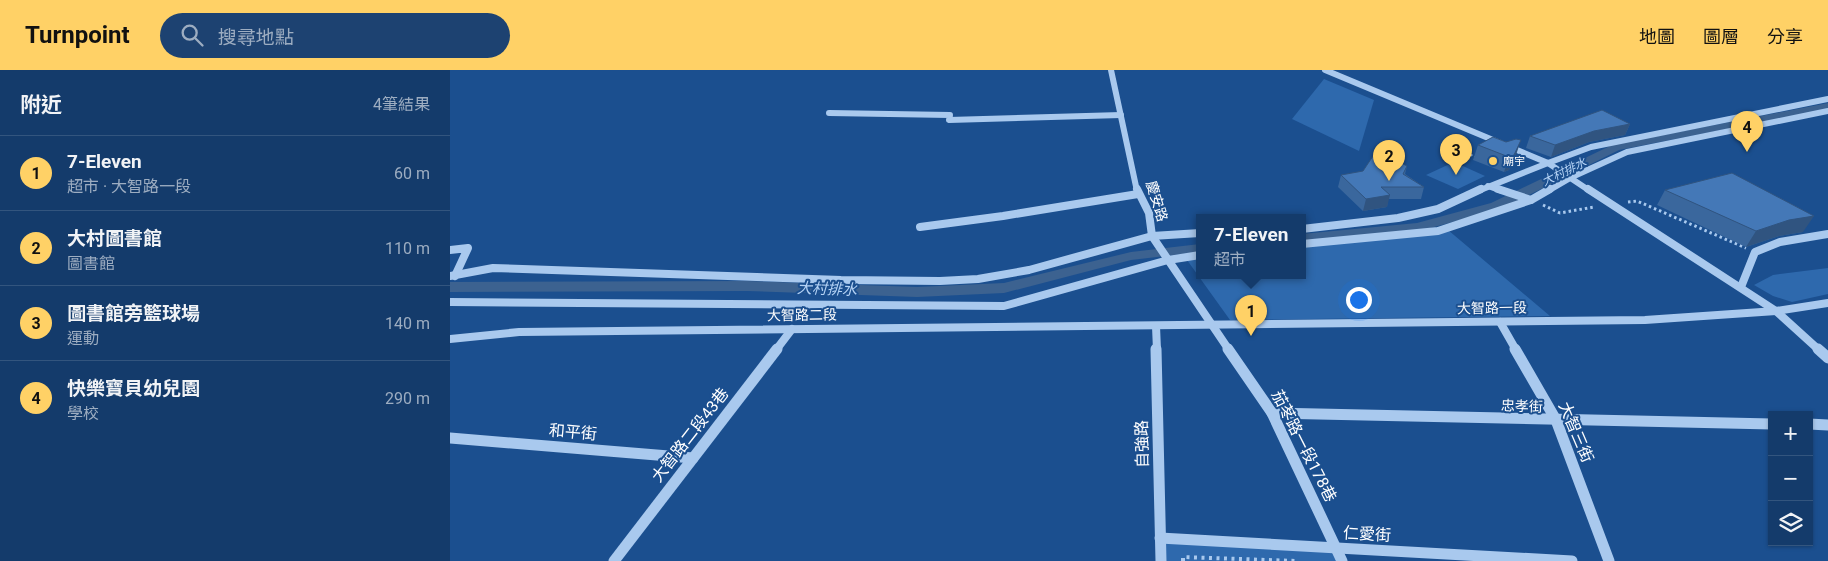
<!DOCTYPE html>
<html lang="zh-TW">
<meta charset="utf-8">
<style>
:root{--surface:#143b6b;--page:#1d4271;--text:#f1f3f6;--muted:#9dadc1;--line:#33557e;--accent:#ffd166}
body{margin:0;font-family:Roboto,"Noto Sans TC",sans-serif;background:var(--page);color:var(--text)}
.controls{position:absolute;right:15px;bottom:15px;display:grid;overflow:hidden;border-radius:0px;box-shadow:0 1px 4px #0004}
.controls button{width:45px;height:45px;display:grid;place-items:center;padding:0;border:0;border-bottom:1px solid var(--line);background:var(--surface);color:var(--text);font:25px sans-serif}
.you{position:absolute;left:908px;top:229px;width:18px;height:18px;margin:-12px;border:4px solid #fff;border-radius:50%;background:#1a73e8;box-shadow:0 0 0 8px #1a73e833}
.badge{display:grid;place-items:center;width:32px;height:32px;border-radius:50%;background:var(--accent);color:#111;font-size:16px;font-weight:700}
.pin{position:absolute;translate:-50% -41px;filter:drop-shadow(0 1px 2px #0008)}
.pin::after{content:'';position:absolute;top:26px;width:18px;height:15px;background:inherit;clip-path:polygon(0 0,100% 0,50% 100%)}
.popup{position:absolute;left:746px;top:144px;width:110px;height:65px;box-sizing:border-box;display:grid;place-content:center;border-radius:0px;background:var(--surface);filter:drop-shadow(0 1px 4px #0005);font-size:16px;white-space:nowrap;color:var(--muted)}
.popup b{font-size:19px;color:var(--text)}
.popup::after{content:'';position:absolute;left:50%;top:100%;margin-left:-10px;border:10px solid transparent;border-top-color:var(--surface)}
.list{margin:0;padding:0;list-style:none}
h2{display:flex;justify-content:space-between;align-items:center;height:65px;margin:0;padding:0 20px;font-size:21px}
h2 small{font-size:16px;font-weight:400;color:var(--muted)}
.list li{display:grid;grid-template-columns:32px 1fr auto;gap:15px;align-items:center;box-sizing:border-box;height:75px;padding:0 20px;border-top:1px solid var(--line)}
.list b{display:block;font-size:19px;white-space:nowrap}
.list p{margin:0;font-size:16px;white-space:nowrap;color:var(--muted)}
.list em{font-size:16px;font-style:normal;color:var(--muted)}
.icon{flex:none;width:28px;height:28px;fill:none;stroke:currentColor;stroke-width:2;stroke-linecap:round;stroke-linejoin:round}
.map{position:relative;flex:none;width:1378px;height:491px;overflow:hidden}
header{display:flex;align-items:center;gap:30px;box-sizing:border-box;height:70px;padding:0 25px;background:var(--accent);color:#111}
header strong{font-size:24px}
nav{display:flex;gap:28px;margin-inline-start:auto;font-size:18px}
.search{width:350px;height:45px;background:var(--page);display:flex;align-items:center;gap:12px;box-sizing:border-box;padding:0 18px;border-radius:28px;color:var(--muted);font-size:19px}
main{display:flex}
aside{flex:1;background:var(--surface)}
.map>svg:first-child{display:block}
.green{fill:#2e69ad}
.lines{fill:none;stroke-linecap:round;stroke-linejoin:round}
.canal{fill:#3c6290;fill-rule:evenodd}
.path-far2{stroke:#a9c9ee;stroke-width:2;stroke-dasharray:2 2.5;stroke-linecap:butt}
.path-far1{stroke:#a9c9ee;stroke-width:3;stroke-dasharray:2.5 3;stroke-linecap:butt}
.path{stroke:#a9c9ee;stroke-width:4;stroke-dasharray:3 4.5;stroke-linecap:butt}
.minor-far2{stroke:#a9c9ee;stroke-width:6}
.minor-far1{stroke:#a9c9ee;stroke-width:8}
.minor{stroke:#a9c9ee;stroke-width:11}
.wall{fill:#3a679d}
.shaded-wall{fill:#305480}
.building{fill:#4478b7;stroke:#305480}
.poi-dot{fill:#ffd166;stroke:#1b4f8f;stroke-width:2}
.labels{text-anchor:middle;dominant-baseline:central;stroke-width:4;stroke-linejoin:round;paint-order:stroke}
.far-poi-label{font-size:11px;fill:#fff;stroke:#1b4f8f;text-anchor:start}
.far-water-label{font-size:12px;font-style:italic;fill:#b5d3f5;stroke:#1b4f8f}
.street-label{font-size:14px;fill:#fff;stroke:#1b4f8f}
.water-label{font-size:15px;font-style:italic;fill:#b5d3f5;stroke:#1b4f8f}
.near-street-label{font-size:16px;fill:#fff;stroke:#1b4f8f}
</style>
<header>
<strong>Turnpoint</strong>
<div class="search"><svg class="icon" aria-label="search" viewBox="0 0 24 24"><circle cx="10" cy="10" r="6"/><path d="M15 15l6 6"/></svg>搜尋地點</div>
<nav><a>地圖</a><a>圖層</a><a>分享</a></nav>
</header>
<main>
<aside>
<h2>附近<small>4筆結果</small></h2>
<ul class="list">
<li><span class="badge">1</span><div><b>7-Eleven</b><p>超市 · 大智路一段</p></div><em>60 m</em></li>
<li><span class="badge">2</span><div><b>大村圖書館</b><p>圖書館</p></div><em>110 m</em></li>
<li><span class="badge">3</span><div><b>圖書館旁籃球場</b><p>運動</p></div><em>140 m</em></li>
<li><span class="badge">4</span><div><b>快樂寶貝幼兒園</b><p>學校</p></div><em>290 m</em></li>
</ul>
</aside>
<div class="map">
<svg width="1378" height="491" viewBox="0 0 1378 491">
<rect width="100%" height="100%" fill="#1b4f8f"/>
<g class="green">
<polygon points="874,9 924,30 909,81 842,49"/>
<polygon points="1004,92 1035,106 1008,119 976,105"/>
<polygon points="998,160 1100,246 780,250 737,190 750,189 750,205 852,205 852,177"/>
<polygon points="1378,198 1378,224 1342,232 1323,226 1304,215 1323,205"/>
<polygon points="710,468 886,479 891,491 711,491"/>
</g>
<g class="lines">
<g class="canal">
<polygon points="1378,33 1378,39 1169,80 1051,139 973,160 852,172 852,164 967,153 1041,133 1162,75"/>
<polygon points="750,174 750,182 681,190 554,223 467,227 297,221 0,222 0,212 297,211 467,217 554,213 681,182"/>
</g>
<polyline class="path-far2" points="1014,68 1004,76 1027,88"/>
<g class="path-far1">
<polyline points="1178,132 1187,131 1296,178"/>
<polyline points="1093,135 1110,143 1144,137"/>
</g>
<polyline class="path" points="733,491 733,487 845,491"/>
<g class="minor-far2">
<polyline points="661,0 687,121"/>
<polyline points="875,0 1098,93 1028,121"/>
<polyline points="379,43 500,45 499,50 671,45"/>
<polyline points="1098,93 1140,121"/>
<polyline points="1098,93 1141,77 1378,29"/>
<polyline points="1038,116 1052,121"/>
<polyline points="1098,121 1122,107 1177,82 1378,41"/>
</g>
<g class="minor-far1">
<polyline points="687,119 699,143 702,166 779,280"/>
<polyline points="1048,119 1081,130"/>
<polyline points="1138,119 1326,241 1369,280"/>
<polyline points="470,157 553,146 688,124"/>
<polyline points="852,159 948,148 988,139 1031,119"/>
<polyline points="852,174 988,161 1081,130 1100,119"/>
<polyline points="0,180 18,178 5,206"/>
<polyline points="0,206 43,198 391,210 490,211 528,209 579,200 702,166 750,163"/>
<polyline points="1291,217 1305,182 1330,172 1378,164"/>
<polyline points="0,232 554,236 718,190 750,185"/>
<polyline points="1050,252 1066,280"/>
<polyline points="706,256 707,280"/>
<polyline points="0,269 69,262 1195,250 1326,241 1378,233"/>
<polyline points="326,280 342,259"/>
</g>
<g class="minor">
<polyline points="706,279 711,491"/>
<polyline points="778,279 822,343 892,491"/>
<polyline points="1065,279 1106,350 1159,491"/>
<polyline points="1368,279 1378,288"/>
<polyline points="822,343 1322,354"/>
<polyline points="1359,354 1378,355"/>
<polyline points="0,368 243,388"/>
<polyline points="710,468 1122,491"/>
<polyline points="164,491 327,279"/>
</g>
</g>
<g class="wall">
<polygon points="1180,54 1175,65 1139,72 1101,87 1076,78 1080,66"/>
<polygon points="1028,75 1066,85 1059,100 1054,102 1023,90"/>
<polygon points="957,96 955,104 974,117 971,129 938,129 937,137 913,141 888,117 891,105"/>
<polygon points="1215,120 1353,162 1329,166 1296,177 1207,135"/>
</g>
<g class="shaded-wall">
<polygon points="1180,54 1175,65 1139,72 1101,87 1105,75 1144,61"/>
<polygon points="1071,70 1066,85 1059,100 1054,102 1059,87"/>
<polygon points="940,125 937,137 913,141 916,129"/>
<polygon points="1364,146 1353,162 1329,166 1296,177 1306,161 1339,150"/>
</g>
<g class="building">
<polygon points="1152,40 1180,54 1144,61 1105,75 1080,66"/>
<polygon points="1043,67 1056,72 1066,69 1071,70 1064,85 1059,87 1028,75"/>
<polygon points="927,80 957,96 953,104 974,117 931,117 940,125 916,129 891,105 913,101"/>
<polygon points="1282,103 1364,146 1339,150 1306,161 1215,120"/>
</g>
<circle class="poi-dot" cx="1043" cy="91" r="5"/>
<g class="labels">
<g class="far-poi-label">
<text x="1053" y="91">廟宇</text>
</g>
<g class="far-water-label">
<text transform="translate(1114 102) rotate(-26)">大村排水</text>
</g>
<g class="street-label">
<text transform="translate(707 131) rotate(73)">慶安路</text>
<text transform="translate(1042 238) rotate(-1)">大智路一段</text>
<text transform="translate(352 245) rotate(-1)">大智路二段</text>
<text transform="translate(1072 336) rotate(2)">忠孝街</text>
</g>
<g class="water-label">
<text transform="translate(377 219) rotate(2)">大村排水</text>
</g>
<g class="near-street-label">
<text transform="translate(123 362) rotate(5)">和平街</text>
<text transform="translate(1126 362) rotate(67)">大智三街</text>
<text transform="translate(240 365) rotate(-52)">大智路二段43巷</text>
<text transform="translate(692 374) rotate(-91)">自強路</text>
<text transform="translate(854 376) rotate(63)">茄苳路一段178巷</text>
<text transform="translate(917 464) rotate(3)">仁愛街</text>
</g>
</g>
</svg>
<div class="controls">
<button>+</button>
<button>−</button>
<button><svg class="icon" aria-label="layers" viewBox="0 0 24 24"><path d="M12 4l9 5-9 5-9-5zM3 14l9 5 9-5"/></svg></button>
</div>
<div class="you"></div>
<div class="pin badge" style="left:801px;top:266px">1</div>
<div class="popup"><b>7-Eleven</b>超市</div>
<div class="pin badge" style="left:939px;top:111px">2</div>
<div class="pin badge" style="left:1006px;top:105px">3</div>
<div class="pin badge" style="left:1297px;top:82px">4</div>
</div>
</main>
